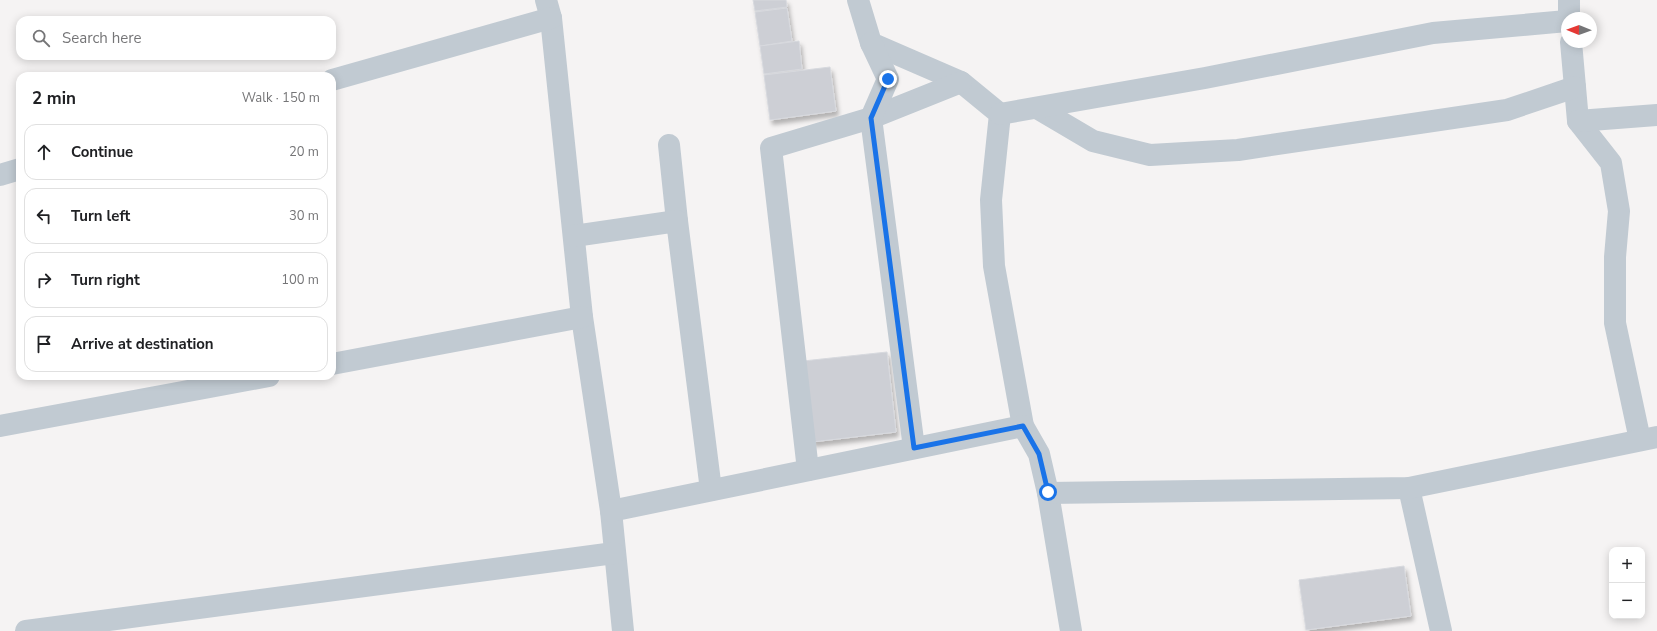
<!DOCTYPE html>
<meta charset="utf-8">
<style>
:root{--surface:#fff;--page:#f6f6f6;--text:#202124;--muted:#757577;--line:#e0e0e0}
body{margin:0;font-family:"Nunito Sans",sans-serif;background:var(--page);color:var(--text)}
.controls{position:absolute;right:12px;bottom:12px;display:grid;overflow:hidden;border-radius:8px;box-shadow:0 2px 10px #0003}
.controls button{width:36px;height:36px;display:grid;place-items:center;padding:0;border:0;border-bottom:1px solid var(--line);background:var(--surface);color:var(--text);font:20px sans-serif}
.compass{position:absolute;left:1561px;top:12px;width:36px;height:36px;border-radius:50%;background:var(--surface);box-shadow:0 2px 10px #0003;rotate:271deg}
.stop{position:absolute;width:12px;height:12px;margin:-9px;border:3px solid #1a73e8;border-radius:50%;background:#fff}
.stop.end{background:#1a73e8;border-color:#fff;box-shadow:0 1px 4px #0008}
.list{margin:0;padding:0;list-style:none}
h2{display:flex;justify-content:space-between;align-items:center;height:52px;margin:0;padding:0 16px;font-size:17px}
h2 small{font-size:13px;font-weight:400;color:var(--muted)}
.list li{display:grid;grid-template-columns:26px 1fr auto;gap:12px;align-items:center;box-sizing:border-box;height:56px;margin:0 8px 8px;padding:0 8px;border:1px solid var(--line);border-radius:12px}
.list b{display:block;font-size:15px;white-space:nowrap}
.list em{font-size:13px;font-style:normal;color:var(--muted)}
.icon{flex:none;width:22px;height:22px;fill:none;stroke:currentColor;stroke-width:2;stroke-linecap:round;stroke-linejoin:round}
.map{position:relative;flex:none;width:1657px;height:631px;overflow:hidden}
.search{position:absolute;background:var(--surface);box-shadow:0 2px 10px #0003;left:16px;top:16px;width:320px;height:44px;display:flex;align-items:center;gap:10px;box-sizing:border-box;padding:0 14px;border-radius:12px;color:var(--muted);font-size:15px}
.panel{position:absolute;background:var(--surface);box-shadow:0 2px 10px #0003;left:16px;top:72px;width:320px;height:308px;border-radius:12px}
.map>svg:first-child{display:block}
.building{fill:#cdcfd5;stroke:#d7d9de;filter:url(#shadow)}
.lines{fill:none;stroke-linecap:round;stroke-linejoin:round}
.minor{stroke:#c1cad2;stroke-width:22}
.route{stroke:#1a73e8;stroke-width:5}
</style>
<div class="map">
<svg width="1657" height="631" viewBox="0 0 1657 631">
<defs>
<filter id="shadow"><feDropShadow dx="2.5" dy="4.5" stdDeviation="2" flood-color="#0004"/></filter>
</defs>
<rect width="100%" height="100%" fill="#f5f3f3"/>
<g class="building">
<polygon points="753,0 786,0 787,7 755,11"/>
<polygon points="787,8 792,41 760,46 755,12"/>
<polygon points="799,41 802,69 764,74 760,46"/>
<polygon points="830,67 836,111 770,120 764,75"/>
<polygon points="887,352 896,432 812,442 803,361"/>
<polygon points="1404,566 1411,616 1306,630 1299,580"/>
</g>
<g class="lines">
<g class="minor">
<polyline points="546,0 551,18 582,317 611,511 623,631"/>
<polyline points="858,0 871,43 961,82 1000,114 991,200 994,266 1023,426 1039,454 1048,493 1071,631"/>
<polyline points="1569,0 1569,18"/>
<polyline points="1571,42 1578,121 1611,163 1619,211 1615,257 1615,323 1640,440"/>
<polyline points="332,80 551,18"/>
<polyline points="1037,108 1093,141 1150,155 1238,150 1507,110 1575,87"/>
<polyline points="1000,114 1205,78 1433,33 1567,21"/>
<polyline points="1578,121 1657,115"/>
<polyline points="669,145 677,221"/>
<polyline points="0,175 20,169"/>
<polyline points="574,236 677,221 711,490"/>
<polyline points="332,364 582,317"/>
<polyline points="0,426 269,376"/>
<polyline points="914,448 871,118 961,82"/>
<polyline points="808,470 771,148 871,118 888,79 871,43"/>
<polyline points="1409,488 1441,631"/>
<polyline points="1048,493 1409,488 1657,437"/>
<polyline points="611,511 1023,426"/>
<polyline points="26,631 614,553"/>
</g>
</g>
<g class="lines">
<polyline class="route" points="888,79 871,118 914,448 1023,426 1039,454 1048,492"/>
</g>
</svg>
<div class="controls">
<button>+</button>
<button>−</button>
</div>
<svg class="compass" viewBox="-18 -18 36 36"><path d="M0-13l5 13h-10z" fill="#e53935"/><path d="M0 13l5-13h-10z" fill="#757577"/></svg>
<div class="stop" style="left:1048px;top:492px"></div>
<div class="stop end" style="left:888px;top:79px"></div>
<div class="search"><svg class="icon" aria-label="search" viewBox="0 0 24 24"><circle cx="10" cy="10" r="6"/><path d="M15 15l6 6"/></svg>Search here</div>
<section class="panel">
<h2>2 min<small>Walk · 150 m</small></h2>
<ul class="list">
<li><svg class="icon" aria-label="ahead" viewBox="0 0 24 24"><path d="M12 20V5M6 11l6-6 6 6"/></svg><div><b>Continue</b></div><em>20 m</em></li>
<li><svg class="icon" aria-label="left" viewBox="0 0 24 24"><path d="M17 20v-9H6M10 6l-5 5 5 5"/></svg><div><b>Turn left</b></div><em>30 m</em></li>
<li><svg class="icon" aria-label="right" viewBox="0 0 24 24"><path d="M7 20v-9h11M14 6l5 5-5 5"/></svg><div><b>Turn right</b></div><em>100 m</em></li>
<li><svg class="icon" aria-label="arrive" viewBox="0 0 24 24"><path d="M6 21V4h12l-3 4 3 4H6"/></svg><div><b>Arrive at destination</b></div></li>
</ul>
</section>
</div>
